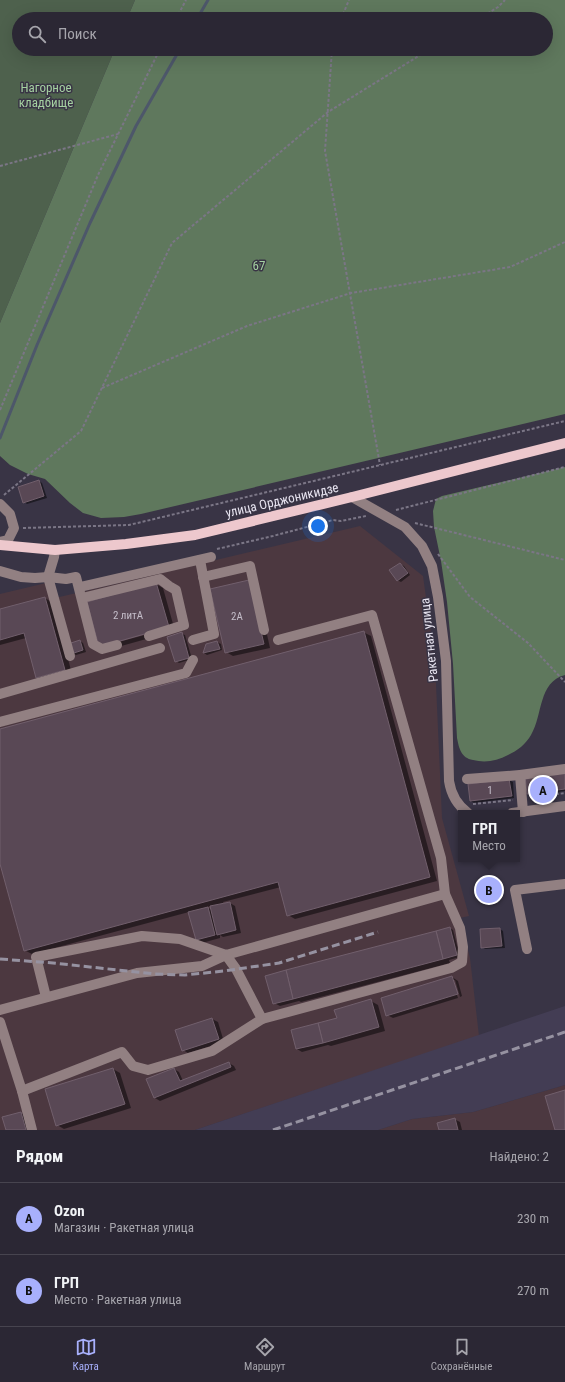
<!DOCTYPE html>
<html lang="ru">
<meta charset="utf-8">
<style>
:root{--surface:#2b2734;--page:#373340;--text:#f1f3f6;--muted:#a6a5ac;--line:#47444f;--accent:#a8b0fc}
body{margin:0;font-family:"Roboto Condensed",sans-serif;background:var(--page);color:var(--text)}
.you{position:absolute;left:318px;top:526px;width:14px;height:14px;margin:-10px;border:3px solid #fff;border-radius:50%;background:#1a73e8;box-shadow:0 0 0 6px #1a73e833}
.badge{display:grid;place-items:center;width:26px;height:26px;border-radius:50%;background:var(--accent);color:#111;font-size:13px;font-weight:700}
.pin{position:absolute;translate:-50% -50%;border:2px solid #fff;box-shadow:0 1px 4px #0006}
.popup{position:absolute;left:458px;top:810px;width:62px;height:52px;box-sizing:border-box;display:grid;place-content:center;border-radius:0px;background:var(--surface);filter:drop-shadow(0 1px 3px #0005);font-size:13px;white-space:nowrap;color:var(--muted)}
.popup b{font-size:15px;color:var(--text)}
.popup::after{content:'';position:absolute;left:50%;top:100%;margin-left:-8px;border:8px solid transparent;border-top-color:var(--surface)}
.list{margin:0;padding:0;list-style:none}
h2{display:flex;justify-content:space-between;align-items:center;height:52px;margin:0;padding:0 16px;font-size:17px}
h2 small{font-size:13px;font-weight:400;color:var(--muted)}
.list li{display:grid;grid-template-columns:26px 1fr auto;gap:12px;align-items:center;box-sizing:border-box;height:72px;padding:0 16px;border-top:1px solid var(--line)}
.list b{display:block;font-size:15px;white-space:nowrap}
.list p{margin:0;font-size:13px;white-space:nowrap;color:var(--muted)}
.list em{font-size:13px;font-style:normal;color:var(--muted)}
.icon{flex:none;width:22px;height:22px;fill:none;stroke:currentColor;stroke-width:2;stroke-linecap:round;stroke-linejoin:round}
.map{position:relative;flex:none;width:565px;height:1130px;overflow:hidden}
.search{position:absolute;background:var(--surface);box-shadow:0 4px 16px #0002;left:12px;right:12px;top:12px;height:44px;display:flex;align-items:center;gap:10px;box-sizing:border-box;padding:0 14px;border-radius:22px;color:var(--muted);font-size:15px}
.sheet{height:196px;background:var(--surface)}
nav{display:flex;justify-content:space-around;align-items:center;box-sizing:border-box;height:56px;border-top:1px solid var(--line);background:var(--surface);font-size:11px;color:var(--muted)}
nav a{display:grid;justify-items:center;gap:2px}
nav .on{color:var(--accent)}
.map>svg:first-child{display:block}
.industrial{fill:#4c3840}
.built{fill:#433d54}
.green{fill:#4e614d}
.forest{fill:#5f785d}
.shadow{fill:#0007;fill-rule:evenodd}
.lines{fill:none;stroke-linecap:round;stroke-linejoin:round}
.stream{stroke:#4d576a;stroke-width:3}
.building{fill:#594855;stroke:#715f6c}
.path{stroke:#7b7686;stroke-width:2;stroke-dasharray:3 2;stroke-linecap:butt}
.minor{stroke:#928082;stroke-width:10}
.major{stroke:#edc8cd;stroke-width:10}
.rail{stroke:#9692a1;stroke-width:3;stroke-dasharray:8 4;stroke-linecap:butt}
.labels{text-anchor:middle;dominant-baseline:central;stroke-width:3;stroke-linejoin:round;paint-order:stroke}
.number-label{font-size:11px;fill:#c4bdc9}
.park-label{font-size:13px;fill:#a5d1a1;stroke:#393445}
.street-label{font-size:13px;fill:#e7e4f0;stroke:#393445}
</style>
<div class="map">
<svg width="565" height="1130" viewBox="0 0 565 1130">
<rect width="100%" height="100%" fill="#393445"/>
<g class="industrial">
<polygon points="360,526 423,576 435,662 442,818 469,916 460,918 470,958 479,1036 195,1130 0,1130 0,594 46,583 51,599"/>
<polygon points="565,1085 565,1130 378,1130 412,1119 473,1112"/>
</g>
<polygon class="built" points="565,1006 565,1085 473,1112 412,1119 378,1130 195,1130"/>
<polygon class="green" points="0,0 135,0 127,19 19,19 19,49 115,49 0,323"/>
<g class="forest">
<polygon points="135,0 565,0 565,414 141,514 124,517 101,518 83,513 70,503 45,479 28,474 10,465 0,456 0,323 115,49 546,49 546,19 127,19"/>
<path d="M 565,467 L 565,675 C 538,682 543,715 531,735 C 526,744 517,751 508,755 C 497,761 485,763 473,760 C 461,758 459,748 457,738 L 453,664 L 447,602 L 441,561 L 434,527 L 433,511 L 436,499 L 442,496 Z"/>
</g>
<g class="shadow">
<polygon points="39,481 42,483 47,498 27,504 24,502"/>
<polygon points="400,564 404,566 410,575 401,582 397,580"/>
<path d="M 156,584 L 163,588 L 175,631 L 107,650 L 100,646 L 88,603 ZM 173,625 L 174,627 L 104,646 L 104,644 Z"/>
<polygon points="256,585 270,648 233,656 226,652"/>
<polygon points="45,598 53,603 72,674 44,682 36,677 26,638 0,645 0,611"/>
<path d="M 363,632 L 371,636 L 437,881 L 295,919 L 288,915 L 281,887 L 223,902 L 224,904 L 230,903 L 235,906 L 241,933 L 223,937 L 220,935 L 220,938 L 202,943 L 197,940 L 189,912 L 32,954 L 24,950 L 0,860 L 0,730 ZM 211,906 L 212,910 L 207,907 Z"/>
<polygon points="182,634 185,635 192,659 179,663 176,661"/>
<polygon points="80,641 83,643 86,652 76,655 72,653"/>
<polygon points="217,642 221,644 222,650 207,655 204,653 207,645"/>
<polygon points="565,772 565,791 532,795 528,793"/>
<polygon points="509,780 513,782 514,798 474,803 471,801"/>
<polygon points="492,885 497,888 498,897 492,898 487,895"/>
<polygon points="450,928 453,930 460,957 449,960 450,963 301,1002 299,1001 280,1006 274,1003"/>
<polygon points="500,929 503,931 505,948 485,949 482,947"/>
<polygon points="452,977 458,981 462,996 460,997 455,980 452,980 458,998 393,1018 387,1015"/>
<polygon points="371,1001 378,1005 385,1031 331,1046 328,1045 302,1052 297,1049 338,1019"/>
<polygon points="212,1019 218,1022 224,1042 188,1053 183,1050"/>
<polygon points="229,1063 234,1066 236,1070 160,1101 155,1098 174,1069 179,1072 183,1081"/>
<polygon points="113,1069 120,1073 131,1108 64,1129 57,1125"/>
<polygon points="21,1113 26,1116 30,1130 7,1130"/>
<polygon points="454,1119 460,1122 462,1130 440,1130"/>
</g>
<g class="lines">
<g class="stream">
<polyline points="197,19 208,0"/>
<polyline points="0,438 37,345 90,223 136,126 180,49"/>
</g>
</g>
<g class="building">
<polygon points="39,480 44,496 23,503 18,487"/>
<polygon points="400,563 408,573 397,581 389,570"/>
<polygon points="249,580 264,644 225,653 210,589"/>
<polygon points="156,582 169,627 99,647 87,602"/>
<polygon points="45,597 65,670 36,678 24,633 0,640 0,609"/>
<polygon points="364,631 430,877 287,916 278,882 24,951 0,864 0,729"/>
<polygon points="182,632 189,658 175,662 167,637"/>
<polygon points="80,640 83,650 71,654 68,644"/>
<polygon points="217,641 220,649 203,653 206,644"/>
<polygon points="565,771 565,789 527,794 525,776"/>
<polygon points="509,779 512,796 470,801 468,784"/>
<polygon points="492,884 493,895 486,896 484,885"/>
<polygon points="230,902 236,930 217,935 210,906"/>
<polygon points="208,907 215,935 196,940 188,912"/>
<polygon points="450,927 457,955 443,959 436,931"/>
<polygon points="500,928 502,946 481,948 480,929"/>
<polygon points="436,931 443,959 293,999 286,970"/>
<polygon points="286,970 293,999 273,1004 265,976"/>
<polygon points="452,976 458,994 386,1016 381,998"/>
<polygon points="371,999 379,1027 323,1043 318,1023 337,1018 334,1010"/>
<polygon points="212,1018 219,1039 182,1051 175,1030"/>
<polygon points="318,1023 323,1043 296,1049 291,1030"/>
<polygon points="229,1062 231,1067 154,1098 146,1079 174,1068 180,1081"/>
<polygon points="113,1068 125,1104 56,1126 45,1089"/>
<polygon points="565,1090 565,1130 555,1130 545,1096"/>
<polygon points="21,1112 26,1130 6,1130 2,1117"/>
<polygon points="455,1118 458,1130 439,1130 437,1123"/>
</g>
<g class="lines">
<g class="path">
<polyline points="179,13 193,19"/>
<polyline points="176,19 186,0"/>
<polyline points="341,19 349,0"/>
<polyline points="479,19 498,7 505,0"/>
<polyline points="332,49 325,151 380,465"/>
<polyline points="0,166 118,134"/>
<polyline points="102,388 247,326 351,293 510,267 565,242"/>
<polyline points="0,410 98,175 160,49"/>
<polyline points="4,495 81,431 172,243 328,112 430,49"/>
<polyline points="396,510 565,467"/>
<polyline points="415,523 565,560"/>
<polyline points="23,528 129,525 565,421"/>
<polyline points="217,549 273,536 333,520 341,521 366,516"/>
<polyline points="438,554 470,597 528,643 565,682"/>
<polyline points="531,798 565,793"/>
<polyline points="473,804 513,800"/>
</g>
<g class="minor">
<path d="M 352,497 L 405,527 L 422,546 L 432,566 L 438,597 L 446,661 L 449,781 C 451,794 457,805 468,813"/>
<polyline points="0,504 10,514 14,528 8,540 0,542"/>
<polyline points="55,550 54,557 48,577 70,656"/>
<polyline points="0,571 21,577 35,578 48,577 66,579 76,577 93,644 102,649 117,645"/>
<polyline points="203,577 250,566 264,630"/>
<polyline points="80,587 211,557"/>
<polyline points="82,598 160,579 169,586 176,590 184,625 149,636"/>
<polyline points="193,640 214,634 200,560"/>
<polyline points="0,694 160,648"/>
<polyline points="0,722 186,673 193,660"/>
<polyline points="520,775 523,812"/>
<polyline points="467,779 520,775 565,769"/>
<polyline points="512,813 565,806"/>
<polyline points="527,949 515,890 565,884"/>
<polyline points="46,997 36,957 142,936 180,939 226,955 445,894"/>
<polyline points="0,1010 137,973 202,966 226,955 236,969 262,1019 212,1051 148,1070 133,1066 122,1052 22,1091"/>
<polyline points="262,1019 451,968 462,962 463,947 460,928 445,894 441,858 372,615 278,640"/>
<polyline points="0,1022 22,1091 32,1130"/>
</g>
<polyline class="major" points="0,545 55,550 126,544 195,535 352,497 565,443"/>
<g class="rail">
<polyline points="0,959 53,963 155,974 185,975 224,971 279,963 378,932"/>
<polyline points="273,1130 565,1032"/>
</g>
</g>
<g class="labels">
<g class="number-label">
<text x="128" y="615">2 литА</text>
<text x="237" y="616">2А</text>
<text x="490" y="790">1</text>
</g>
<g class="park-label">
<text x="46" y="87">Нагорное<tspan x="46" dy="15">кладбище</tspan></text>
<text x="259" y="265">67</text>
</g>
<g class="street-label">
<text transform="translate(282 500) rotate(-13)">улица Орджоникидзе</text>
<text transform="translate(429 640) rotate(-96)">Ракетная улица</text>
</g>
</g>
</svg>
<div class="you"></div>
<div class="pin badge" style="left:543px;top:790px">A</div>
<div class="pin badge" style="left:489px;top:890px">B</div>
<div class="popup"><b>ГРП</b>Место</div>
<div class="search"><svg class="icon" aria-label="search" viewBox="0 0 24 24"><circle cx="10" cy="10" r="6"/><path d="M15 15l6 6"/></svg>Поиск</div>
</div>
<section class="sheet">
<h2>Рядом<small>Найдено: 2</small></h2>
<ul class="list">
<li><span class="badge">A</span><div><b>Ozon</b><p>Магазин · Ракетная улица</p></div><em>230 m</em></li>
<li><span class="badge">B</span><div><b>ГРП</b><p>Место · Ракетная улица</p></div><em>270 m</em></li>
</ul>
</section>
<nav>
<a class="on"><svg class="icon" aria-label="map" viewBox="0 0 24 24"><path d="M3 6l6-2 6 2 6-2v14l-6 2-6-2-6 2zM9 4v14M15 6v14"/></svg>Карта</a>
<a><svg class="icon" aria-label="directions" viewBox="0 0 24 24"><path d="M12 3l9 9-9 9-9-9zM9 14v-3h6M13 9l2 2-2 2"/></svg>Маршрут</a>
<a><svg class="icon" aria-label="saved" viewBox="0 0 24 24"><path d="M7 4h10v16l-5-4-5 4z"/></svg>Сохранённые</a>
</nav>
